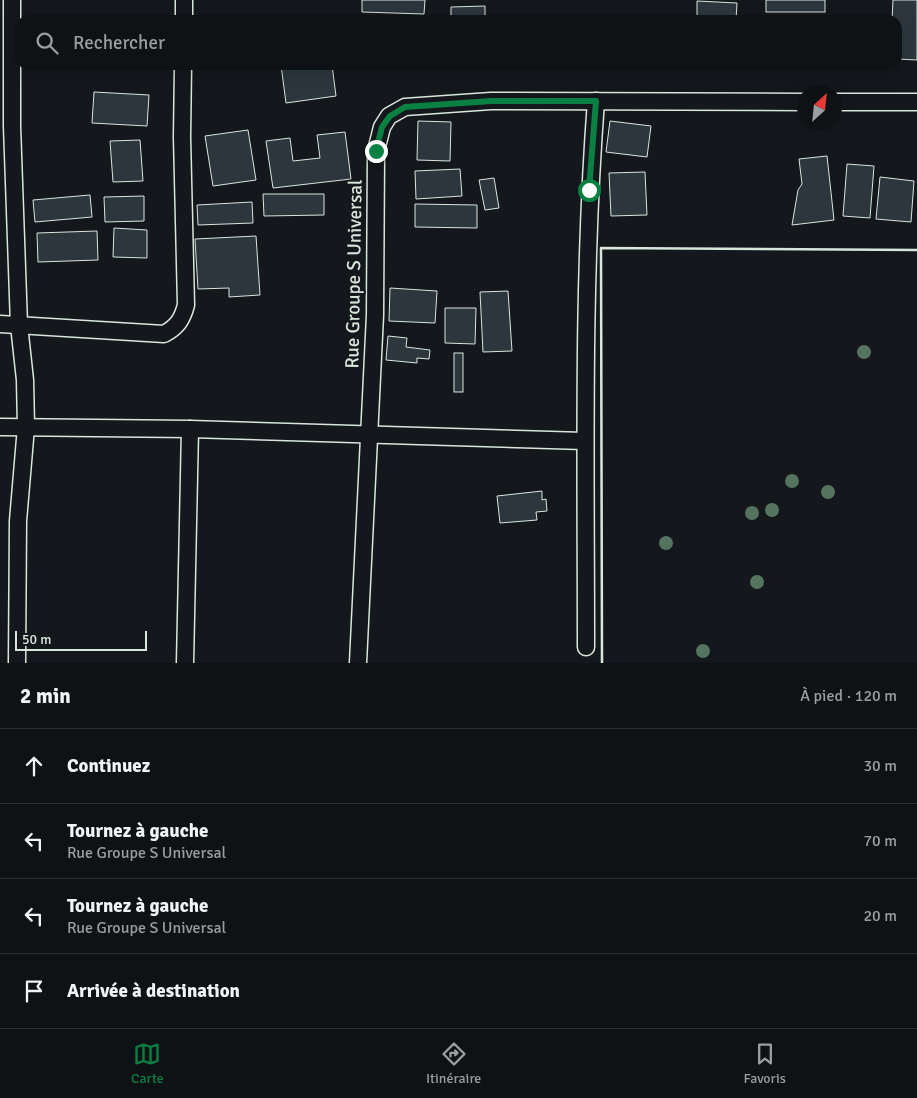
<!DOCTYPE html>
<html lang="fr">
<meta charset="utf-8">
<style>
:root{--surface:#0f1215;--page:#181b1e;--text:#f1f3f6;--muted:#9b9ea0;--line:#2f3234;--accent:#0b8043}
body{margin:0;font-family:Signika,sans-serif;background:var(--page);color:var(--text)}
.compass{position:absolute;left:797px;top:85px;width:45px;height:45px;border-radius:50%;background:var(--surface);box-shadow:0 5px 20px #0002;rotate:27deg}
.scale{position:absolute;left:15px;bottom:12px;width:132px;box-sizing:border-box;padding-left:5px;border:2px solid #d8e6dc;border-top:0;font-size:14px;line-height:18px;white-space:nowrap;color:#d8e6dc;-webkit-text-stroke:4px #14181c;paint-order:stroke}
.stop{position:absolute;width:15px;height:15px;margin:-11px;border:4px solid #0b8043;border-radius:50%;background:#fff}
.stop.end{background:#0b8043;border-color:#fff;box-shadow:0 1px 5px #0008}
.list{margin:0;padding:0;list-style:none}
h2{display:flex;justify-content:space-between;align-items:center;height:65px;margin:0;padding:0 20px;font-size:21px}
h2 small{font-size:16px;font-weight:400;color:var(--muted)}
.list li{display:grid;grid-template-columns:32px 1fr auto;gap:15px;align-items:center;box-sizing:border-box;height:75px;padding:0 20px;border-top:1px solid var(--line)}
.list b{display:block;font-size:19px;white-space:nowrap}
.list p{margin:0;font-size:16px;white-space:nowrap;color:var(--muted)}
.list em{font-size:16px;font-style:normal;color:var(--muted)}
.icon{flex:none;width:28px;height:28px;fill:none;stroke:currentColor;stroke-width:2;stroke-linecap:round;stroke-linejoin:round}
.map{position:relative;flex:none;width:917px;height:663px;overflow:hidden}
.search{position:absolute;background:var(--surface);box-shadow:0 5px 20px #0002;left:15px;right:15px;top:15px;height:55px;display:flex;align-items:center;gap:12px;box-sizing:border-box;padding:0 18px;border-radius:15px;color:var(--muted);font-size:19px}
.sheet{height:365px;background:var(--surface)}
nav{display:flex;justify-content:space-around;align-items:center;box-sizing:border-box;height:70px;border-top:1px solid var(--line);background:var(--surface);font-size:14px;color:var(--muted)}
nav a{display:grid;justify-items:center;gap:2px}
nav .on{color:var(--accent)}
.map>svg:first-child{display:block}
.building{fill:#2c363c;stroke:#d8e6dc}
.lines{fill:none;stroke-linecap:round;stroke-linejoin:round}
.street-casing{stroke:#d8e6dc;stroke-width:19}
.street{stroke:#14181c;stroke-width:16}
.wall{stroke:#d8e6dc;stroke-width:2.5}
.tree{fill:#55745f}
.route{stroke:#0b8043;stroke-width:6}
.labels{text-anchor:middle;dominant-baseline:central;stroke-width:4;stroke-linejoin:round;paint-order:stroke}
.street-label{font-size:19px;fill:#d8e6dc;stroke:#14181c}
</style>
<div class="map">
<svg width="917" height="663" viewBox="0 0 917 663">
<rect width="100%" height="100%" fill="#14181c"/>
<g class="building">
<polygon points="362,0 425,0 424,14 362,12"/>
<rect x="766" y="0" width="59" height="12"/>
<polygon points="893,0 917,0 917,60 897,59 897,20 892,20"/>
<polygon points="697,1 737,3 736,20 697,20"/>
<polygon points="485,6 485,20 451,20 451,7"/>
<polygon points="772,16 819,18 819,20 772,20"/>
<polygon points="281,65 332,65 336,96 286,103"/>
<polygon points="94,92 149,95 147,126 92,123"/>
<polygon points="418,121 451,122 450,161 417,160"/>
<polygon points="610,121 651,126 647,157 606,152"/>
<polygon points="248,130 256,180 213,186 205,136"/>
<polygon points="345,132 351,179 273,188 266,141 290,138 293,161 320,158 317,135"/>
<polygon points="140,140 143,181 113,182 110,141"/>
<polygon points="827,156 834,220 792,225 798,190 802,184 799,159"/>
<polygon points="847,164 874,166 870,218 843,216"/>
<polygon points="460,169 462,196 416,199 415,171"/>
<polygon points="645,172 647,215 611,216 609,173"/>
<polygon points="880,177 914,181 911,222 876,219"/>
<polygon points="494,178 499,208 485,210 479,180"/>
<polygon points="263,194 324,194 324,215 264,216"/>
<polygon points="90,195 92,217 35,222 33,200"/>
<polygon points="144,196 144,221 105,222 104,197"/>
<polygon points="252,202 253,223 198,225 197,205"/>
<polygon points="415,204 477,205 477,228 415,227"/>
<polygon points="114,228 147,230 147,258 113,257"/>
<polygon points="97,231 98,260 38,262 37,233"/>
<polygon points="256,236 260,295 229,297 229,288 198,289 195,239"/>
<polygon points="390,288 437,291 435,323 389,321"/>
<polygon points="508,291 512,351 483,352 480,292"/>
<polygon points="445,308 476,308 475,344 445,343"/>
<polygon points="388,336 407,338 406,347 430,350 429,359 417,358 417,363 386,360"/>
<rect x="454" y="353" width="9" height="39"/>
<polygon points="542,491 542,500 546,499 547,511 536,512 537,520 500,523 497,496"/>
</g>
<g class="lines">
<defs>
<g id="street">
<polyline points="12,0 12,126 19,325 25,380 26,427 18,521 17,663"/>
<polyline points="184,20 184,0"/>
<polyline points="834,102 917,102"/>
<path d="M 0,324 L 164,334 C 177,327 182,320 186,305 L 182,137 L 183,65"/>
<polyline points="0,427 190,429 584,441"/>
<path d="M 586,647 C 586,465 582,283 596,101"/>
<polyline points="185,663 190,429"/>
<polyline points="358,663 375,315 376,151 382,127 389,116 405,107 491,101 804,102"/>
</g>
</defs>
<use href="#street" class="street-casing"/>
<use href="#street" class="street"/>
<polyline class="wall" points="602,663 601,248 917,250"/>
</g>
<g class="tree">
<circle cx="864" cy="352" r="7"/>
<circle cx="792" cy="481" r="7"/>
<circle cx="828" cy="492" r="7"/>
<circle cx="772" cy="510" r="7"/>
<circle cx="752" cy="513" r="7"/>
<circle cx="666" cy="543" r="7"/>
<circle cx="757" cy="582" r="7"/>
<circle cx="703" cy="651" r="7"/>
</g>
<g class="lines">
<polyline class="route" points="376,151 382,127 390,116 405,107 491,101 596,101 589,190"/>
</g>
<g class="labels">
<g class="street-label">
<text transform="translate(354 274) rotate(-89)">Rue Groupe S Universal</text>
</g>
</g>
</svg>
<svg class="compass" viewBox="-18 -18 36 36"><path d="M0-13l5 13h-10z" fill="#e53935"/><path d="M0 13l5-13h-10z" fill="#9b9ea0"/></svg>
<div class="scale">50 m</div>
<div class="stop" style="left:589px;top:190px"></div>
<div class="stop end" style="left:376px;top:151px"></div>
<div class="search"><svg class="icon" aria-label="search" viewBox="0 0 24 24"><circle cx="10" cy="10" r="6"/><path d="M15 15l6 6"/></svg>Rechercher</div>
</div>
<section class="sheet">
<h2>2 min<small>À pied · 120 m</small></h2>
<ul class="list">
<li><svg class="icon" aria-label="ahead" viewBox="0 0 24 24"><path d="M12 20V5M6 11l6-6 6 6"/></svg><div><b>Continuez</b></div><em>30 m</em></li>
<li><svg class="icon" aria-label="left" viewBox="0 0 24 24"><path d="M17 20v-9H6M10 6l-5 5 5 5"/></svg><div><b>Tournez à gauche</b><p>Rue Groupe S Universal</p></div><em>70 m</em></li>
<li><svg class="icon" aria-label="left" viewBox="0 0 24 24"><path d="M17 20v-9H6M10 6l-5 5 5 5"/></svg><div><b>Tournez à gauche</b><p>Rue Groupe S Universal</p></div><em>20 m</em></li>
<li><svg class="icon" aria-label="arrive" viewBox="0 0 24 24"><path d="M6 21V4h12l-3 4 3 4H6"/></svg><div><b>Arrivée à destination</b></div></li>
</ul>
</section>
<nav>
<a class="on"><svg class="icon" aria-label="map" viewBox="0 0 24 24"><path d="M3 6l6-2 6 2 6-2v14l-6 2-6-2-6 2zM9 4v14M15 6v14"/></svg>Carte</a>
<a><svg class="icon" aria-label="directions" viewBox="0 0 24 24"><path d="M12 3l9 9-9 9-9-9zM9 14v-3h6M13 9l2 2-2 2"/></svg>Itinéraire</a>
<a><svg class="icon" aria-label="saved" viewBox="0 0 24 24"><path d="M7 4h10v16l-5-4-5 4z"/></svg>Favoris</a>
</nav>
